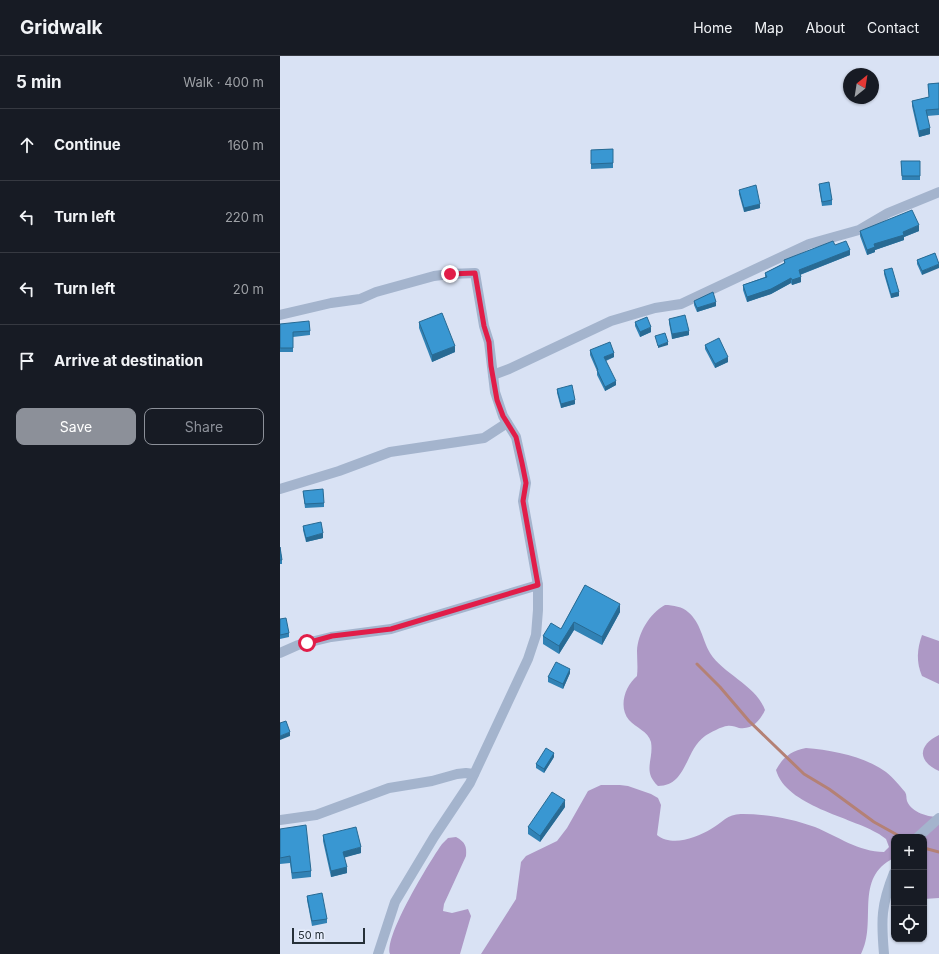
<!DOCTYPE html>
<meta charset="utf-8">
<style>
:root{--surface:#171b24;--page:#20242c;--text:#f1f3f6;--muted:#9ea1a6;--line:#363941;--accent:#8c9099}
body{margin:0;font-family:Inter,sans-serif;background:var(--page);color:var(--text)}
.controls{position:absolute;right:12px;bottom:12px;display:grid;overflow:hidden;border-radius:8px;box-shadow:0 1px 3px #0004}
.controls button{width:36px;height:36px;display:grid;place-items:center;padding:0;border:0;border-bottom:1px solid var(--line);background:var(--surface);color:var(--text);font:20px sans-serif}
.compass{position:absolute;left:563px;top:12px;width:36px;height:36px;border-radius:50%;background:var(--surface);box-shadow:0 1px 3px #0004;rotate:30deg}
.scale{position:absolute;left:12px;bottom:10px;width:73px;box-sizing:border-box;padding-left:4px;border:2px solid #263038;border-top:0;font-size:11px;line-height:14px;white-space:nowrap;color:#263038;-webkit-text-stroke:3px #e6edfb;paint-order:stroke}
.stop{position:absolute;width:12px;height:12px;margin:-9px;border:3px solid #e11d48;border-radius:50%;background:#fff}
.stop.end{background:#e11d48;border-color:#fff;box-shadow:0 1px 4px #0008}
.list{margin:0;padding:0;list-style:none}
h2{display:flex;justify-content:space-between;align-items:center;height:52px;margin:0;padding:0 16px;font-size:17px}
h2 small{font-size:13px;font-weight:400;color:var(--muted)}
.list li{display:grid;grid-template-columns:26px 1fr auto;gap:12px;align-items:center;box-sizing:border-box;height:72px;padding:0 16px;border-top:1px solid var(--line)}
.list b{display:block;font-size:15px;white-space:nowrap}
.list em{font-size:13px;font-style:normal;color:var(--muted)}
.actions{display:flex;gap:8px;padding:12px 16px}
.actions a{flex:1;padding:9px 0;border:1px solid var(--accent);border-radius:8px;text-align:center;font-size:14px;color:var(--accent)}
.actions .main{background:var(--accent);color:#fff}
.icon{flex:none;width:22px;height:22px;fill:none;stroke:currentColor;stroke-width:2;stroke-linecap:round;stroke-linejoin:round}
.map{position:relative;flex:none;width:659px;height:898px;overflow:hidden}
header{display:flex;align-items:center;gap:24px;box-sizing:border-box;height:56px;padding:0 20px;background:var(--surface);border-bottom:1px solid var(--line)}
header strong{font-size:19px}
nav{display:flex;gap:22px;margin-inline-start:auto;font-size:14px}
main{display:flex}
aside{flex:1;background:var(--surface)}
.map>svg:first-child{display:block}
.green{fill:#ad98c5}
.lines{fill:none;stroke-linecap:round;stroke-linejoin:round}
.stream{stroke:#b48175;stroke-width:3}
.minor{stroke:#a4b4cd;stroke-width:10}
.wall{fill:#3182b5}
.shaded-wall{fill:#286a93}
.building{fill:#3997d2;stroke:#286a93}
.route{stroke:#e11d48;stroke-width:5}
</style>
<header>
<strong>Gridwalk</strong>
<nav><a>Home</a><a>Map</a><a>About</a><a>Contact</a></nav>
</header>
<main>
<aside>
<h2>5 min<small>Walk · 400 m</small></h2>
<ul class="list">
<li><svg class="icon" aria-label="ahead" viewBox="0 0 24 24"><path d="M12 20V5M6 11l6-6 6 6"/></svg><div><b>Continue</b></div><em>160 m</em></li>
<li><svg class="icon" aria-label="left" viewBox="0 0 24 24"><path d="M17 20v-9H6M10 6l-5 5 5 5"/></svg><div><b>Turn left</b></div><em>220 m</em></li>
<li><svg class="icon" aria-label="left" viewBox="0 0 24 24"><path d="M17 20v-9H6M10 6l-5 5 5 5"/></svg><div><b>Turn left</b></div><em>20 m</em></li>
<li><svg class="icon" aria-label="arrive" viewBox="0 0 24 24"><path d="M6 21V4h12l-3 4 3 4H6"/></svg><div><b>Arrive at destination</b></div></li>
</ul>
<div class="actions"><a class="main">Save</a><a>Share</a></div>
</aside>
<div class="map">
<svg width="659" height="898" viewBox="0 0 659 898">
<rect width="100%" height="100%" fill="#d9e2f4"/>
<g class="green">
<path d="M 385,549 C 393,549 403,551 408,556 C 421,567 422,583 430,597 C 443,618 476,629 485,654 C 480,665 472,674 459,672 C 456,671 451,669 447,670 C 443,670 429,677 425,680 C 405,694 407,730 378,730 C 362,715 374,704 371,686 C 368,675 356,672 349,664 C 338,651 345,630 357,620 C 358,611 357,603 357,595 C 358,577 369,558 385,549 Z"/>
<path d="M 642,579 L 659,585 L 659,628 L 642,620 C 636,606 637,593 642,579 Z"/>
<path d="M 659,679 L 659,715 C 637,705 638,689 659,679 Z"/>
<path d="M 526,692 C 551,694 582,700 603,714 C 611,719 619,729 625,736 C 627,739 626,742 627,745 C 632,757 648,761 659,761 L 659,842 L 644,843 L 644,781 L 614,781 L 614,802 C 573,822 598,866 581,898 L 201,898 L 236,843 L 241,806 L 246,800 L 277,785 L 287,772 L 308,735 L 321,729 L 340,729 L 348,730 L 371,738 L 378,742 L 381,749 L 377,779 C 392,791 416,782 431,773 C 443,766 448,757 463,758 C 487,758 513,763 535,771 C 557,780 579,796 604,796 L 609,791 L 606,783 L 599,778 C 571,761 506,750 496,714 C 503,701 511,695 526,692 Z"/>
<path d="M 176,781 C 185,786 187,790 186,800 L 164,848 L 163,855 L 172,857 L 188,853 L 191,860 L 180,898 L 110,898 C 104,880 150,805 162,788 L 168,782 Z"/>
</g>
<g class="lines">
<g class="stream">
<polyline points="417,608 440,631 469,665 524,718 549,733 594,766 621,781"/>
<polyline points="644,792 659,796"/>
</g>
<g class="minor">
<polyline points="0,259 51,247 80,243 96,236 154,220 170,218 195,217 204,270 209,286 215,336 223,360 236,381 246,427 243,445 258,529 258,554 256,579 248,603 190,727 154,781 115,846 98,898"/>
<polyline points="213,319 229,313 331,265 375,252 401,248 529,188 579,174 608,157 659,136"/>
<polyline points="0,433 59,415 110,396 204,382 227,367"/>
<polyline points="0,597 18,589 51,581 111,573 258,529"/>
<polyline points="0,764 36,759 109,732 152,725 177,718 186,717 194,718"/>
<polyline points="638,781 659,762"/>
<path d="M 604,898 C 601,864 601,849 614,817"/>
</g>
</g>
<g class="wall">
<polygon points="659,27 659,59 647,60 650,78 639,81 632,50 632,45 649,41 648,28"/>
<polygon points="571,42 584,42 584,43 571,45"/>
<polygon points="333,93 333,112 311,113 311,94"/>
<polygon points="621,105 640,105 640,124 622,124"/>
<polygon points="539,128 552,144 552,149 542,150 539,132"/>
<polygon points="459,134 480,152 464,156 459,138"/>
<polygon points="580,175 639,175 624,181 624,184 595,194 595,196 587,199 580,180"/>
<polygon points="555,189 570,199 520,219 521,226 512,229 511,227 491,238 467,246 463,234 463,229 485,221 485,217 504,207 504,204"/>
<polygon points="655,197 642,219 637,208 637,204"/>
<polygon points="604,214 619,240 611,242 604,218"/>
<polygon points="414,245 436,250 417,256 414,249"/>
<polygon points="389,263 409,279 392,283 389,267"/>
<polygon points="139,266 175,296 152,306 139,272"/>
<polygon points="355,266 371,276 360,281 355,270"/>
<polygon points="0,268 30,275 30,279 13,281 13,296 0,296"/>
<polygon points="425,289 448,306 435,312 425,293"/>
<polygon points="310,294 334,301 326,305 336,329 325,335 317,319 317,315 310,299"/>
<polygon points="277,333 295,348 281,352 277,337"/>
<polygon points="23,435 44,447 44,451 25,452"/>
<polygon points="23,470 43,482 26,486 23,474"/>
<polygon points="0,491 2,504 2,508 0,508"/>
<polygon points="305,529 340,556 322,589 294,574 279,598 263,588 263,580 281,573"/>
<polygon points="0,563 9,577 9,581 0,583"/>
<polygon points="290,617 283,633 268,626 268,621"/>
<polygon points="274,701 264,717 256,712 256,708"/>
<polygon points="285,751 260,786 248,778 248,771"/>
<polygon points="0,773 31,815 31,821 12,823 10,807 0,808"/>
<polygon points="43,779 81,797 64,801 67,817 51,821 43,785"/>
<polygon points="27,840 47,863 47,867 32,870 27,844"/>
</g>
<g class="shaded-wall">
<polygon points="650,72 650,78 639,81 639,75"/>
<polygon points="480,148 480,152 464,156 464,152"/>
<polygon points="639,169 639,175 624,181 624,184 595,194 595,196 587,199 587,194 594,188"/>
<polygon points="570,194 570,199 519,219 519,214"/>
<polygon points="659,208 659,212 642,219 642,215"/>
<polygon points="521,221 521,226 512,229 512,224"/>
<polygon points="511,222 511,227 491,238 467,246 467,241"/>
<polygon points="619,236 619,240 611,242 611,238"/>
<polygon points="436,246 436,250 417,256 417,252"/>
<polygon points="371,271 371,276 360,281 360,276"/>
<polygon points="409,275 409,279 392,283 392,278"/>
<polygon points="388,286 388,289 378,292 378,290"/>
<polygon points="175,290 175,296 152,306 152,299"/>
<polygon points="334,297 334,301 324,305 324,301"/>
<polygon points="448,301 448,306 435,312 435,308"/>
<polygon points="336,325 336,329 325,335 325,331"/>
<polygon points="295,344 295,348 281,352 281,348"/>
<polygon points="43,477 43,482 26,486 26,482"/>
<polygon points="340,548 340,556 322,589 322,581"/>
<polygon points="294,566 294,574 279,598 279,590"/>
<polygon points="290,613 290,617 283,633 283,628"/>
<polygon points="10,676 10,680 0,684 0,680"/>
<polygon points="274,697 274,701 264,717 264,713"/>
<polygon points="285,744 285,751 260,786 260,780"/>
<polygon points="81,791 81,797 63,802 63,796"/>
<polygon points="67,811 67,817 51,821 51,815"/>
</g>
<g class="building">
<polygon points="659,27 659,53 646,54 650,72 639,75 632,45 649,41 648,28"/>
<polygon points="333,93 333,107 311,108 311,94"/>
<polygon points="621,105 640,105 640,120 622,120"/>
<polygon points="549,126 552,144 542,146 539,128"/>
<polygon points="476,129 480,148 464,152 459,134"/>
<polygon points="632,154 639,169 623,176 624,179 594,188 595,191 587,194 580,175"/>
<polygon points="553,185 555,189 566,185 570,194 519,214 521,221 512,224 511,222 491,233 467,241 463,229 487,221 485,217 505,207 504,204"/>
<polygon points="655,197 659,208 642,215 637,204"/>
<polygon points="612,212 619,236 611,238 604,214"/>
<polygon points="433,236 436,246 417,252 414,245"/>
<polygon points="162,257 175,290 152,299 139,266"/>
<polygon points="405,259 409,275 392,278 389,263"/>
<polygon points="367,261 371,271 360,276 355,266"/>
<polygon points="29,265 30,275 13,276 13,292 0,292 0,268"/>
<polygon points="385,277 388,286 378,290 375,280"/>
<polygon points="439,282 448,301 435,308 425,289"/>
<polygon points="330,286 334,297 324,301 336,325 325,331 317,314 318,314 310,294"/>
<polygon points="292,329 295,344 281,348 277,333"/>
<polygon points="43,433 44,447 25,448 23,435"/>
<polygon points="41,466 43,477 26,482 23,470"/>
<polygon points="0,491 2,504 0,504"/>
<polygon points="305,529 340,548 322,581 294,566 279,590 263,580 271,567 281,573"/>
<polygon points="6,562 9,577 0,579 0,563"/>
<polygon points="276,606 290,613 283,628 268,621"/>
<polygon points="6,665 10,676 0,680 0,667"/>
<polygon points="266,692 274,697 264,713 256,708"/>
<polygon points="272,736 285,744 260,780 248,771"/>
<polygon points="26,769 31,815 12,817 10,800 0,802 0,773"/>
<polygon points="76,771 81,791 63,796 67,811 51,815 43,779"/>
<polygon points="42,837 47,863 32,865 27,840"/>
</g>
<g class="lines">
<polyline class="route" points="27,587 52,580 111,573 258,529 243,445 246,427 242,407 236,381 223,360 217,344 211,310 209,286 204,270 195,217 170,218"/>
</g>
</svg>
<div class="controls">
<button>+</button>
<button>−</button>
<button><svg class="icon" aria-label="locate" viewBox="0 0 24 24"><circle cx="12" cy="12" r="6"/><path d="M12 2v4M12 18v4M2 12h4M18 12h4"/></svg></button>
</div>
<svg class="compass" viewBox="-18 -18 36 36"><path d="M0-13l5 13h-10z" fill="#e53935"/><path d="M0 13l5-13h-10z" fill="#9ea1a6"/></svg>
<div class="scale">50 m</div>
<div class="stop" style="left:27px;top:587px"></div>
<div class="stop end" style="left:170px;top:218px"></div>
</div>
</main>
